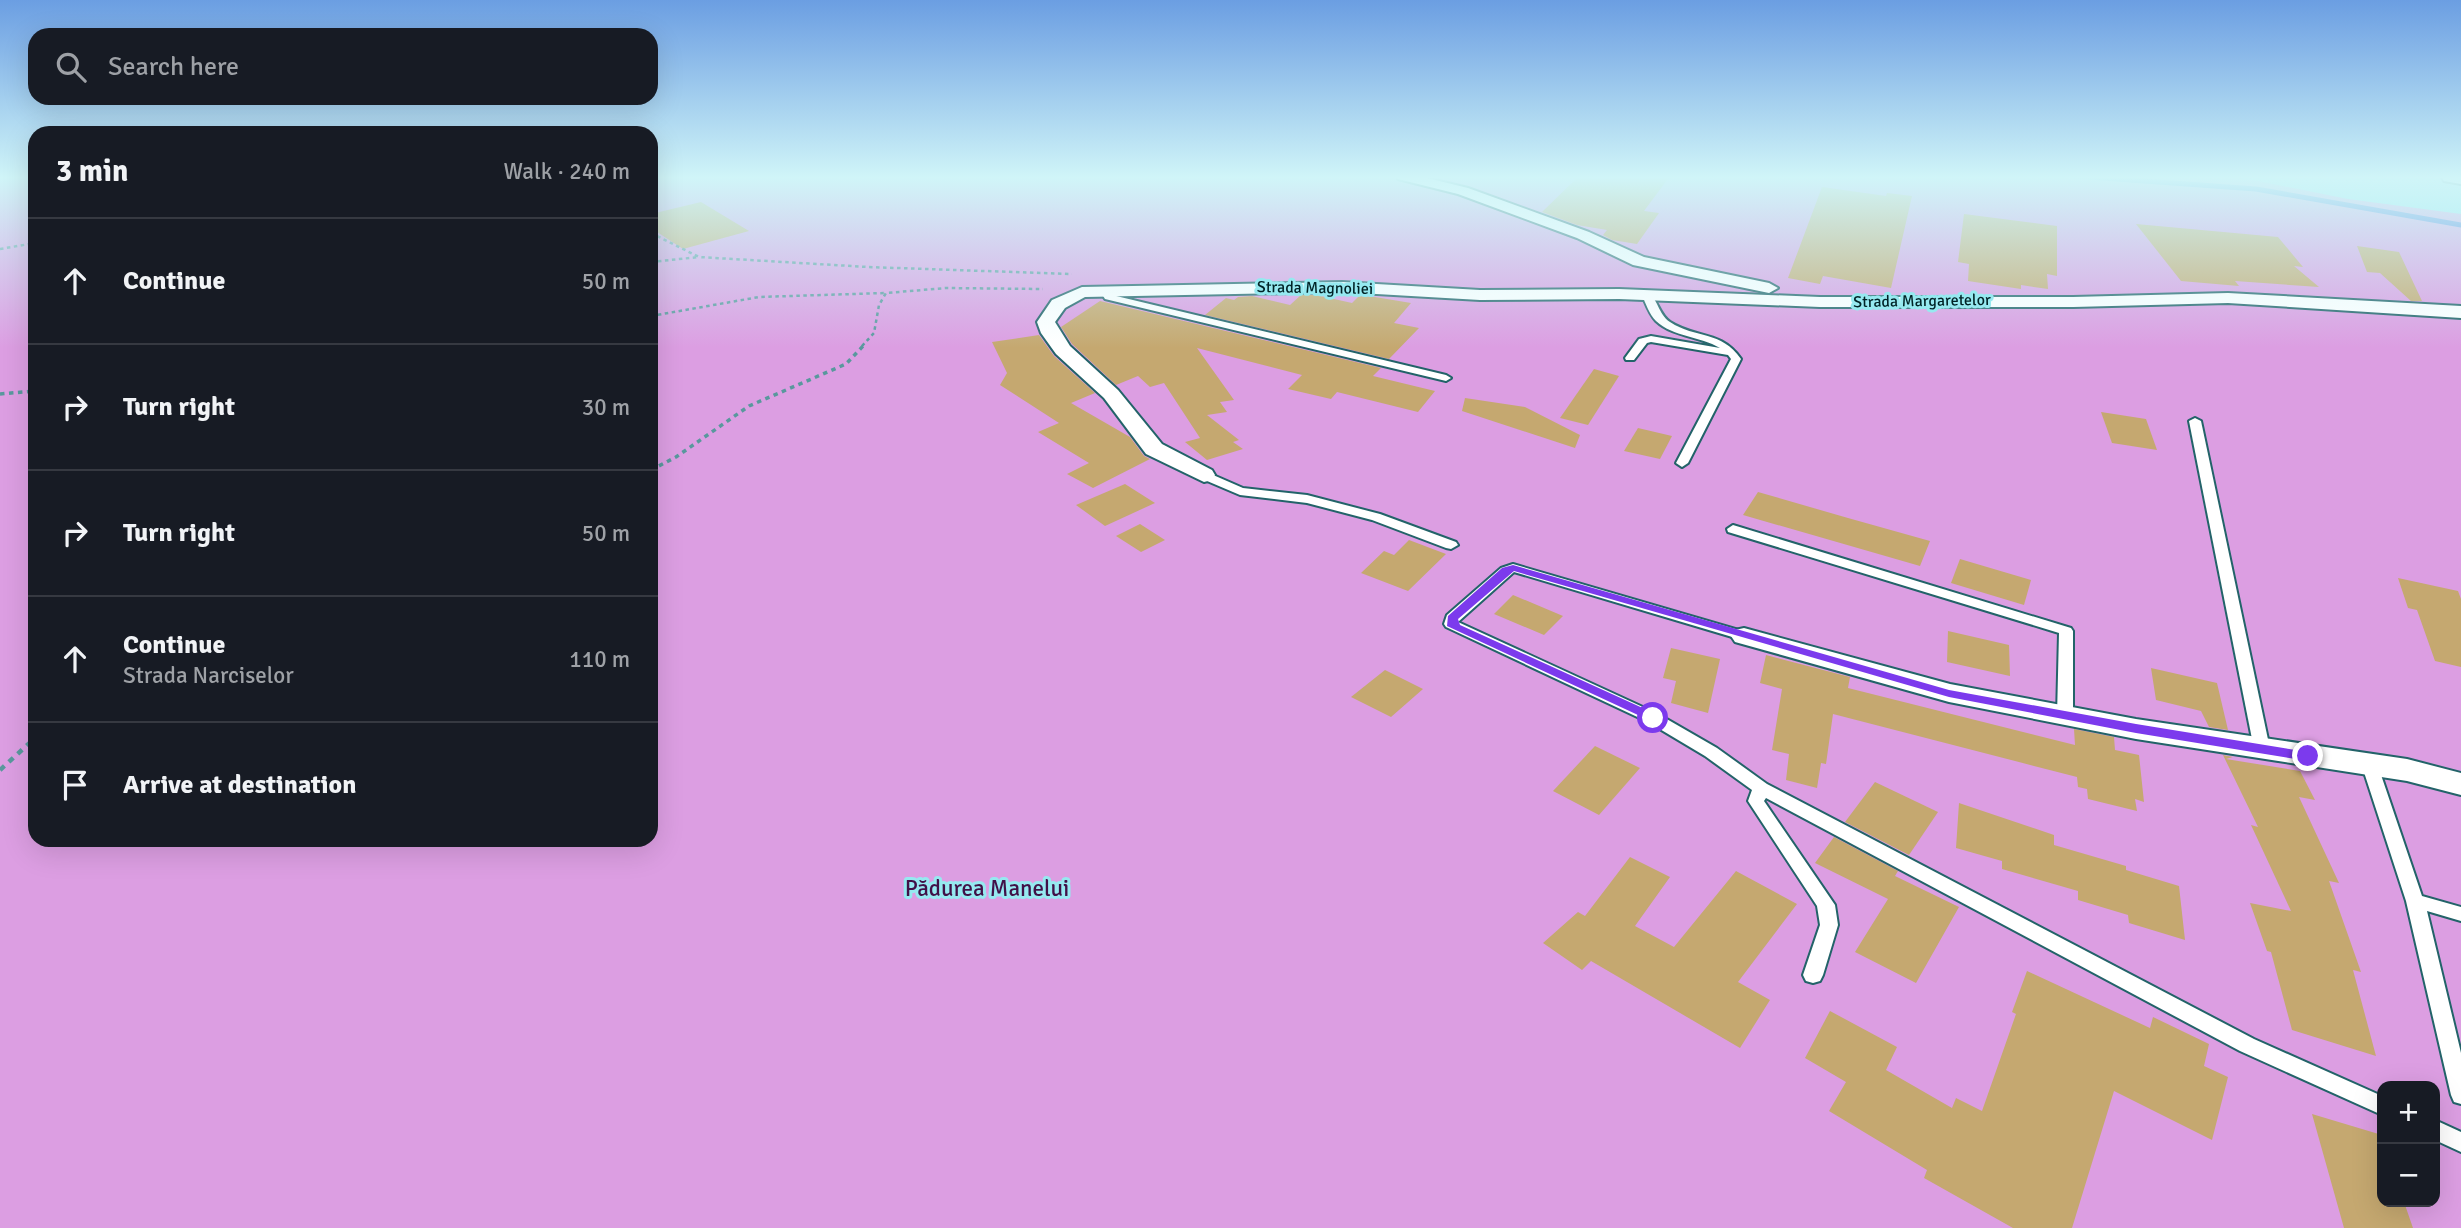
<!DOCTYPE html>
<meta charset="utf-8">
<style>
:root{--surface:#171b24;--page:#242831;--text:#f1f3f6;--muted:#9ea1a6;--line:#363941}
body{margin:0;font-family:Signika,sans-serif;background:var(--page);color:var(--text)}
.controls{position:absolute;right:21px;bottom:21px;display:grid;overflow:hidden;border-radius:14px;box-shadow:0 7px 28px #0002}
.controls button{width:63px;height:63px;display:grid;place-items:center;padding:0;border:0;border-bottom:2px solid var(--line);background:var(--surface);color:var(--text);font:35px sans-serif}
.stop{position:absolute;width:21px;height:21px;margin:-16px;border:5px solid #7c3aed;border-radius:50%;background:#fff}
.stop.end{background:#7c3aed;border-color:#fff;box-shadow:0 2px 7px #0008}
.list{margin:0;padding:0;list-style:none}
h2{display:flex;justify-content:space-between;align-items:center;height:91px;margin:0;padding:0 28px;font-size:30px}
h2 small{font-size:23px;font-weight:400;color:var(--muted)}
.list li{display:grid;grid-template-columns:46px 1fr auto;gap:21px;align-items:center;box-sizing:border-box;height:126px;padding:0 28px;border-top:2px solid var(--line)}
.list b{display:block;font-size:26px;white-space:nowrap}
.list p{margin:0;font-size:23px;white-space:nowrap;color:var(--muted)}
.list em{font-size:23px;font-style:normal;color:var(--muted)}
.icon{flex:none;width:38px;height:38px;fill:none;stroke:currentColor;stroke-width:2;stroke-linecap:round;stroke-linejoin:round}
.map{position:relative;flex:none;width:2461px;height:1228px;overflow:hidden}
.search{position:absolute;background:var(--surface);box-shadow:0 7px 28px #0002;left:28px;top:28px;width:630px;height:77px;display:flex;align-items:center;gap:18px;box-sizing:border-box;padding:0 24px;border-radius:21px;color:var(--muted);font-size:26px}
.panel{position:absolute;background:var(--surface);box-shadow:0 7px 28px #0002;left:28px;top:126px;width:630px;height:721px;border-radius:21px}
.map>svg:first-child{display:block}
.green{fill:#dc9ee2;fill-rule:evenodd}
.lines{fill:none;stroke-linecap:round;stroke-linejoin:round}
.stream{stroke:#517dda;stroke-width:5}
.building{fill:#c5a870}
.lane-casing{stroke:#236369;stroke-width:4}
.street-casing{stroke:#236369;stroke-width:4}
.secondary-casing{stroke:#236369;stroke-width:4}
.path-far2{stroke:#59989d;stroke-width:2.5;stroke-dasharray:3.5 3.5;stroke-linecap:butt}
.path-far1{stroke:#59989d;stroke-width:3.5;stroke-dasharray:4.5 4.5;stroke-linecap:butt}
.path{stroke:#59989d;stroke-width:4.5;stroke-dasharray:6 6;stroke-linecap:butt}
.lane{fill:#fff;fill-rule:evenodd}
.street{fill:#fff;fill-rule:evenodd}
.secondary{fill:#fff;fill-rule:evenodd}
.route{fill:#7c3aed}
.labels{text-anchor:middle;dominant-baseline:central;stroke-width:6;stroke-linejoin:round;paint-order:stroke}
.far-street-label{font-size:16px;fill:#002326;stroke:#96e9f0}
.near-park-label{font-size:23px;fill:#411047;stroke:#96e9f0}
</style>
<div class="map">
<svg width="2461" height="1228" viewBox="0 0 2461 1228">
<rect width="100%" height="100%" fill="#96e9f0"/>
<path class="green" d="M 0,176 L 35,176 L 35,840 L 651,840 L 651,176 L 2216,176 L 2253,180 L 2348,199 L 2461,214 L 2461,1228 L 0,1228 ZM 2382,1086 L 2435,1086 L 2435,1202 L 2382,1202 Z"/>
<g class="lines">
<polyline class="stream" points="2075,176 2256,189 2461,225"/>
</g>
<g class="building">
<polygon points="1579,176 1670,176 1644,211 1659,213 1637,244 1612,240 1603,235 1607,230 1577,225 1542,212"/>
<polygon points="1822,187 1886,196 1887,193 1912,196 1891,288 1823,276 1820,284 1788,278"/>
<polygon points="701,202 749,231 683,249 651,228 651,214"/>
<polygon points="1964,214 2057,226 2057,276 2047,274 2048,289 2021,285 2021,289 1968,281 1969,264 1958,262"/>
<polygon points="2136,224 2278,237 2303,267 2294,266 2319,287 2235,281 2239,286 2181,281"/>
<polygon points="2357,246 2399,252 2422,301 2411,301 2380,273 2367,272"/>
<polygon points="1301,295 1316,295 1352,303 1359,296 1375,297 1411,303 1394,323 1419,328 1389,359 1205,315 1226,298 1234,300 1238,297 1252,296 1290,305"/>
<polygon points="1100,301 1381,368 1373,376 1435,391 1418,412 1337,392 1331,399 1288,389 1302,375 1197,348 1234,400 1220,402 1227,412 1207,415 1239,440 1233,442 1243,449 1207,460 1185,442 1200,438 1164,383 1150,387 1138,376 1116,385 1072,344 1061,327"/>
<polygon points="1039,335 1054,356 1095,393 1071,403 1130,437 1144,456 1150,459 1093,488 1067,474 1089,463 1038,432 1059,423 1000,385 1007,373 992,342"/>
<polygon points="1594,369 1619,376 1588,425 1560,418"/>
<polygon points="1465,398 1525,407 1580,435 1575,448 1462,411"/>
<polygon points="2101,412 2146,419 2157,450 2112,443"/>
<polygon points="1638,428 1672,436 1660,459 1624,451"/>
<polygon points="1125,484 1155,503 1105,526 1076,505"/>
<polygon points="1758,492 1848,518 1930,541 1920,566 1743,515"/>
<polygon points="1140,524 1165,540 1141,552 1116,536"/>
<polygon points="1409,540 1446,554 1408,591 1361,573 1384,551 1394,555"/>
<polygon points="1960,559 2031,580 2024,605 1951,583"/>
<polygon points="2398,578 2458,591 2461,599 2461,667 2435,661 2417,610 2408,608"/>
<polygon points="1513,595 1563,616 1544,635 1494,614"/>
<polygon points="1948,631 2009,645 2010,676 1947,662"/>
<polygon points="1671,648 1720,659 1708,713 1671,703 1676,681 1663,678"/>
<polygon points="1766,655 1850,677 1848,688 2075,745 2074,729 2114,737 2115,750 2139,755 2144,802 2135,799 2137,811 2088,799 2087,789 2078,787 2077,777 1833,714 1826,764 1821,763 1817,788 1786,780 1789,754 1772,750 1782,689 1760,683"/>
<polygon points="2151,668 2217,683 2228,730 2209,727 2201,711 2156,700"/>
<polygon points="1385,670 1423,689 1391,717 1351,697"/>
<polygon points="1595,746 1640,768 1599,815 1553,791"/>
<polygon points="2223,755 2233,757 2226,759 2300,771 2315,800 2299,797 2339,883 2329,881 2361,972 2353,970 2376,1056 2292,1030 2271,952 2267,951 2250,903 2291,911 2251,825 2258,827"/>
<polygon points="1875,782 1938,812 1909,855 1845,822"/>
<polygon points="1959,803 2054,835 2054,845 2126,866 2126,870 2179,886 2185,940 2129,923 2128,915 2078,900 2078,891 2002,869 2002,861 1956,848"/>
<polygon points="1834,837 1898,871 1895,876 1959,907 1916,983 1855,952 1888,899 1815,863"/>
<polygon points="1630,857 1670,877 1635,926 1674,947 1736,871 1797,904 1738,982 1770,1000 1740,1048 1591,961 1582,970 1543,943 1578,912 1585,916"/>
<polygon points="2027,971 2150,1028 2153,1017 2209,1044 2204,1066 2228,1077 2212,1140 2114,1091 2072,1228 2013,1228 1924,1178 1927,1170 1829,1111 1846,1082 1805,1058 1830,1011 1897,1047 1886,1070 1952,1108 1956,1098 1982,1111 2016,1014 2012,1012"/>
<polygon points="2312,1114 2382,1135 2382,1202 2404,1202 2413,1228 2344,1228"/>
</g>
<g class="lines">
<defs>
<g id="lane">
<polygon points="1102,289 1108,289 1112,295 1446,375 1451,378 1446,381 1105,299 1100,291"/>
<path d="M 1647,292 C 1658,298 1658,314 1670,322 C 1696,339 1721,330 1741,359 L 1688,463 L 1682,467 L 1676,463 L 1731,359 L 1728,355 L 1651,342 L 1647,343 L 1634,360 L 1626,360 L 1625,358 L 1639,339 L 1651,336 L 1720,348 C 1700,336 1673,337 1656,321 C 1649,314 1646,304 1642,295 Z"/>
<polygon points="2195,418 2201,421 2270,749 2268,753 2256,753 2254,749 2189,421"/>
<polygon points="1204,471 1243,488 1307,495 1380,514 1456,542 1458,545 1451,549 1446,548 1372,520 1307,503 1240,495 1200,478 1198,475"/>
<polygon points="1733,525 2071,628 2073,631 2073,716 2070,720 2060,720 2057,716 2059,633 1728,532 1727,529"/>
<polygon points="1513,564 1749,633 1751,636 1744,640 1739,639 1514,572 1458,622 1658,714 1717,748 1767,784 2254,1039 2382,1096 2382,1115 2240,1051 1766,798 1764,801 1835,905 1838,925 1823,975 1820,981 1813,983 1806,981 1803,975 1820,925 1817,906 1748,801 1752,790 1705,756 1648,722 1446,627 1444,624 1447,615 1501,568"/>
<polygon points="2370,760 2376,762 2378,766 2422,896 2461,907 2461,921 2427,911 2461,1053 2461,1104 2454,1102 2451,1095 2406,901 2362,766 2364,762"/>
<polygon points="2435,1120 2461,1132 2461,1152 2435,1140"/>
</g>
<g id="street">
<polygon points="1396,176 1419,176 1468,188 1589,232 1644,257 1769,283 1778,288 1769,293 1633,265 1577,238 1458,194 1398,179"/>
<polygon points="1342,282 1480,290 1619,289 1820,297 2073,297 2228,293 2461,306 2461,318 2228,303 2073,307 1820,307 1619,299 1480,300 1342,292 1085,297 1065,308 1055,322 1070,346 1118,390 1162,444 1212,470 1215,475 1212,480 1204,482 1146,454 1104,398 1056,354 1041,333 1037,322 1052,300 1082,287"/>
<polygon points="1744,628 1950,684 2136,719 2407,759 2461,773 2461,795 2407,781 2136,739 1949,702 1735,642 1731,636 1735,630"/>
</g>
<polygon id="secondary" points="2441,176 2461,176 2461,184 2444,181"/>
</defs>
<use href="#lane" class="lane-casing"/>
<use href="#street" class="street-casing"/>
<use href="#secondary" class="secondary-casing"/>
<g class="path-far2">
<polyline points="651,233 699,257 868,267 1072,274"/>
<polyline points="0,249 35,243"/>
<polyline points="651,262 699,257"/>
<polyline points="651,316 759,297 885,293"/>
<polyline points="862,346 874,333 879,305 886,293 946,288 1043,289"/>
</g>
<g class="path-far1">
<polyline points="0,394 35,391"/>
<polyline points="651,470 676,457 749,406 846,364 864,345"/>
</g>
<polyline class="path" points="0,770 35,738"/>
<use href="#lane" class="lane"/>
<use href="#street" class="street"/>
<use href="#secondary" class="secondary"/>
</g>
<linearGradient id="sky" x2="0" y2="1"><stop stop-color="#6b9ee2"/><stop offset="0.51" stop-color="#d0f5f8"/><stop offset="1" stop-color="#d0f5f8" stop-opacity="0"/></linearGradient>
<rect width="2461" height="348" fill="url(#sky)"/>
<polygon class="route" points="1513,565 1949,690 2136,724 2308,752 2314,756 2308,761 2136,733 1949,697 1514,571 1458,619 1460,625 1658,715 1658,721 1653,722 1447,626 1448,616 1502,568"/>
<g class="labels">
<g class="far-street-label">
<text transform="translate(1315 288) rotate(1)">Strada Magnoliei</text>
<text transform="translate(1922 301) rotate(-1)">Strada Margaretelor</text>
</g>
<g class="near-park-label">
<text x="987" y="888">Pădurea Manelui</text>
</g>
</g>
</svg>
<div class="controls">
<button>+</button>
<button>−</button>
</div>
<div class="stop" style="left:1653px;top:718px"></div>
<div class="stop end" style="left:2308px;top:756px"></div>
<div class="search"><svg class="icon" aria-label="search" viewBox="0 0 24 24"><circle cx="10" cy="10" r="6"/><path d="M15 15l6 6"/></svg>Search here</div>
<section class="panel">
<h2>3 min<small>Walk · 240 m</small></h2>
<ul class="list">
<li><svg class="icon" aria-label="ahead" viewBox="0 0 24 24"><path d="M12 20V5M6 11l6-6 6 6"/></svg><div><b>Continue</b></div><em>50 m</em></li>
<li><svg class="icon" aria-label="right" viewBox="0 0 24 24"><path d="M7 20v-9h11M14 6l5 5-5 5"/></svg><div><b>Turn right</b></div><em>30 m</em></li>
<li><svg class="icon" aria-label="right" viewBox="0 0 24 24"><path d="M7 20v-9h11M14 6l5 5-5 5"/></svg><div><b>Turn right</b></div><em>50 m</em></li>
<li><svg class="icon" aria-label="ahead" viewBox="0 0 24 24"><path d="M12 20V5M6 11l6-6 6 6"/></svg><div><b>Continue</b><p>Strada Narciselor</p></div><em>110 m</em></li>
<li><svg class="icon" aria-label="arrive" viewBox="0 0 24 24"><path d="M6 21V4h12l-3 4 3 4H6"/></svg><div><b>Arrive at destination</b></div></li>
</ul>
</section>
</div>
